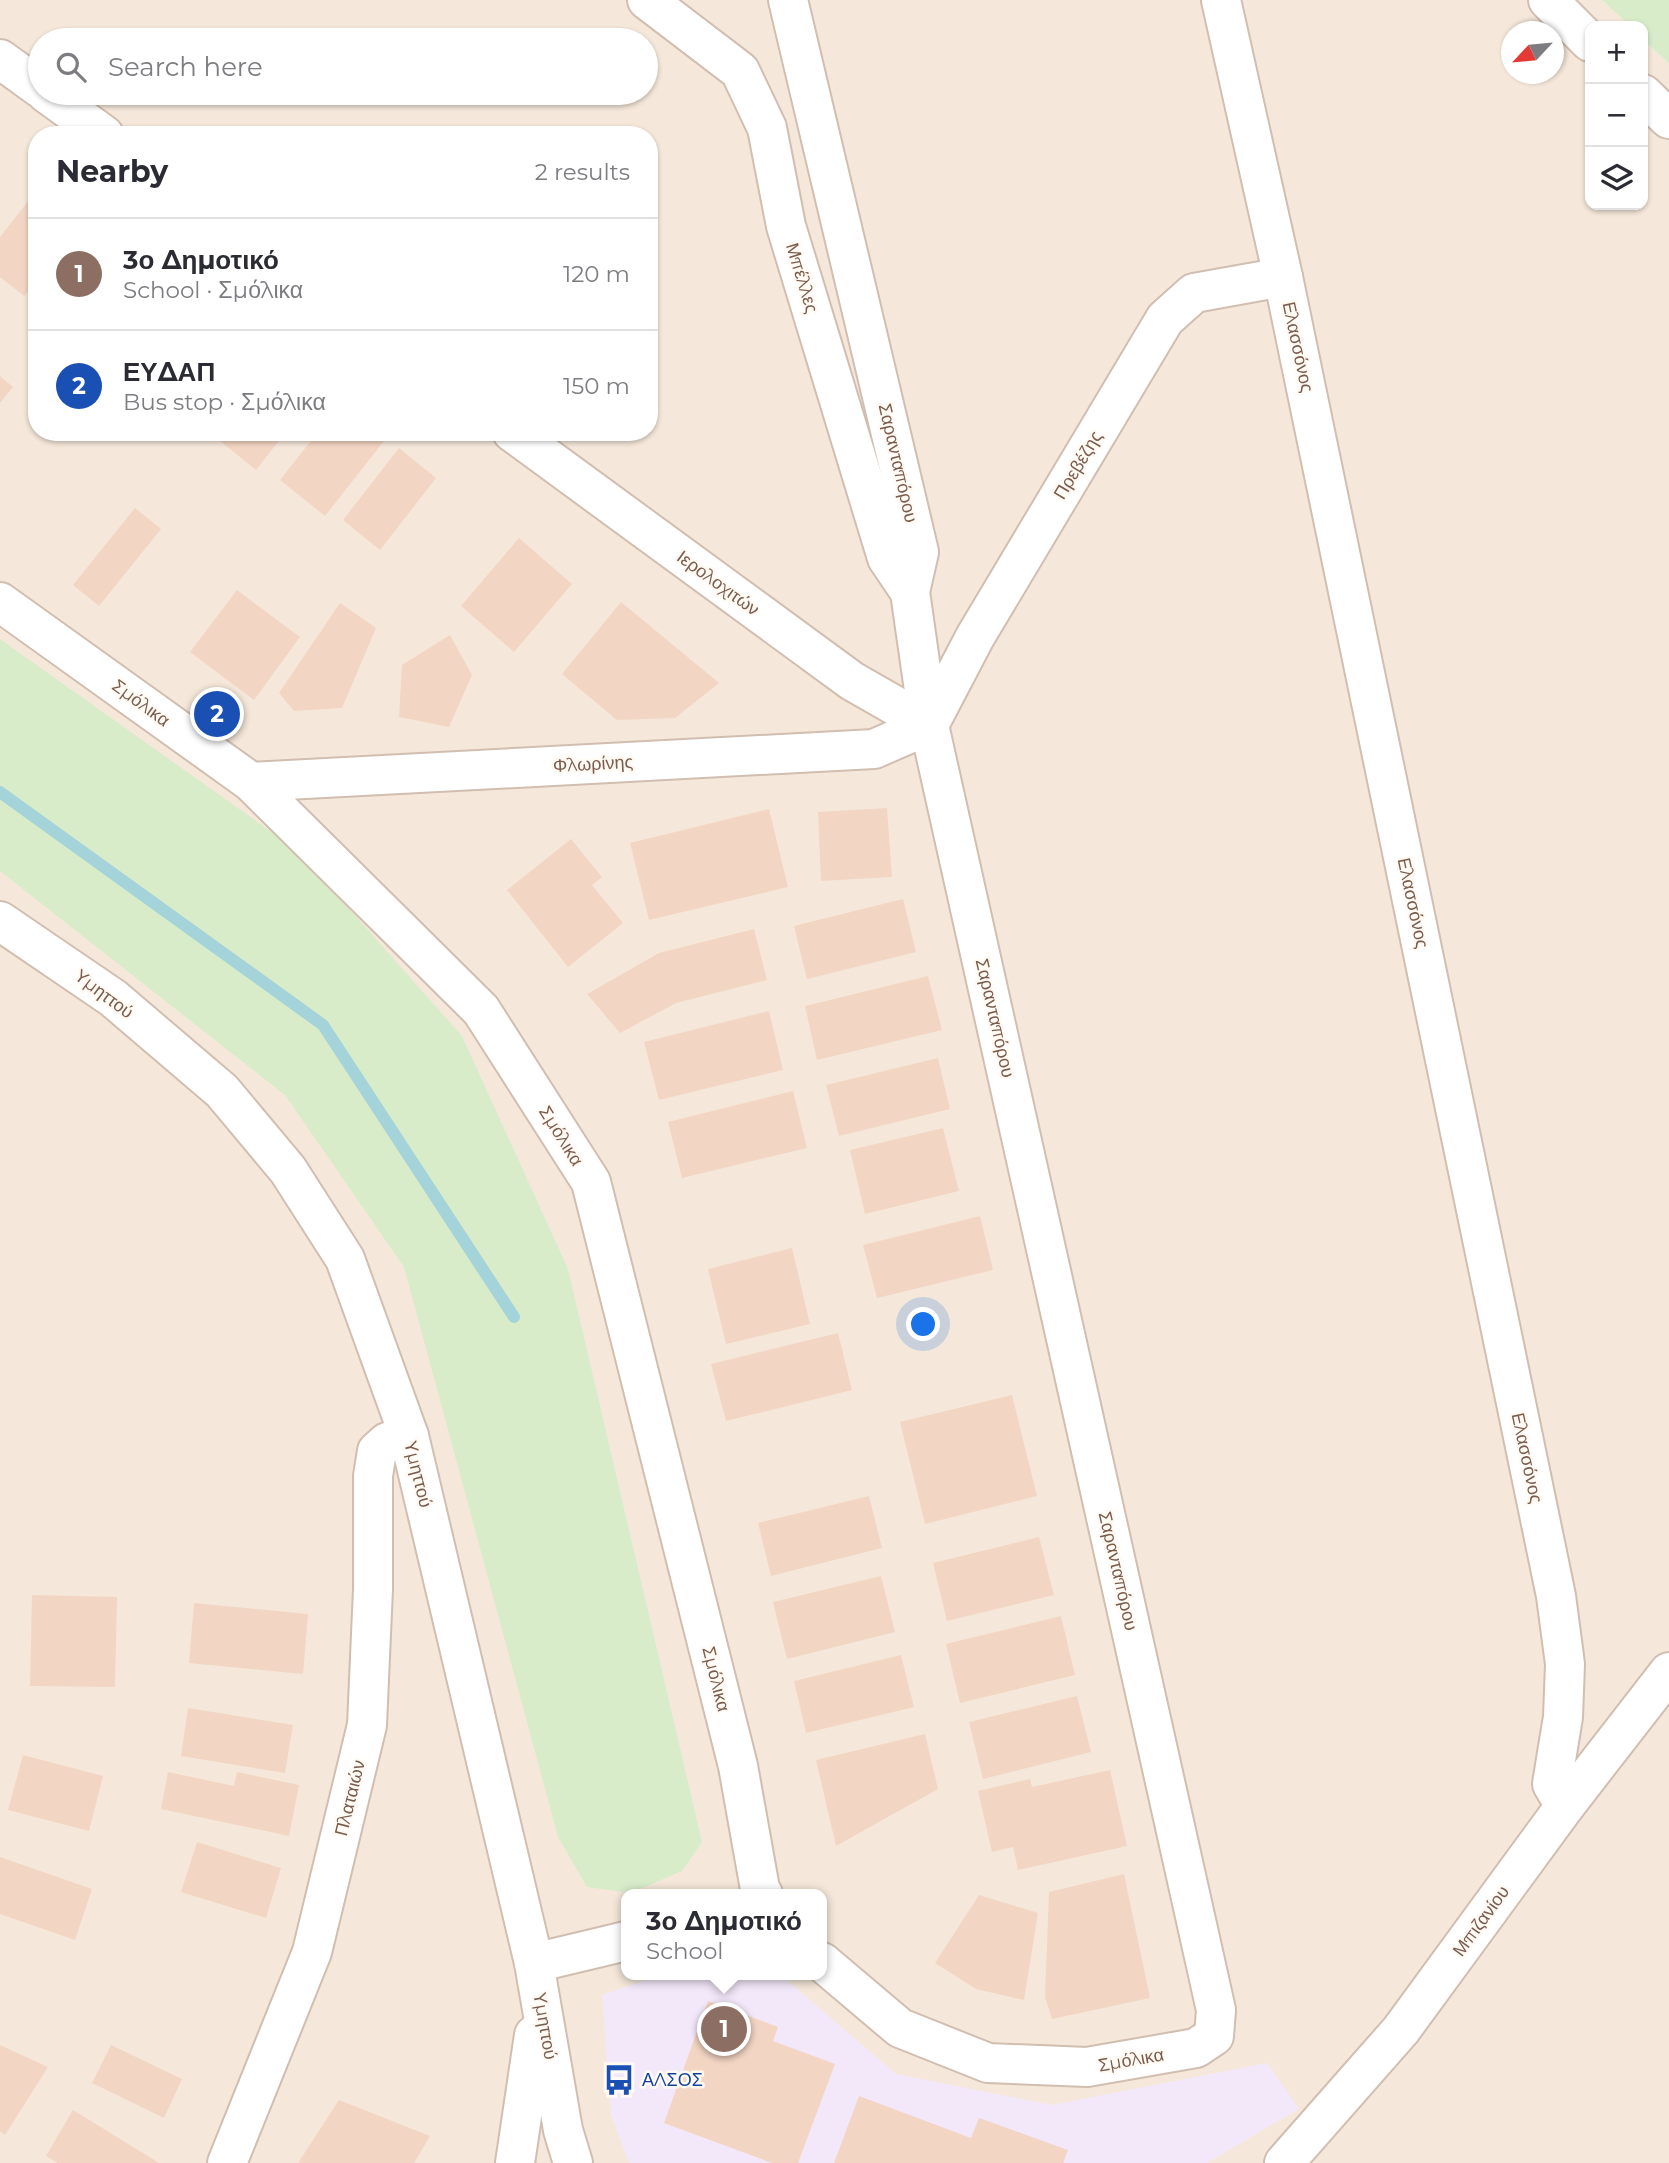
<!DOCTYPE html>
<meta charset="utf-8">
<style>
:root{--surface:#fff;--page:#f7f7f7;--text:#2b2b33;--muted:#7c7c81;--line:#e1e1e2;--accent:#db2777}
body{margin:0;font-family:Montserrat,sans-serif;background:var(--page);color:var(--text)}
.controls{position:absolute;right:21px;top:21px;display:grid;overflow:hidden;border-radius:14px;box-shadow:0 2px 5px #0004}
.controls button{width:63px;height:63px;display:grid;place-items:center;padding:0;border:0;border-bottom:2px solid var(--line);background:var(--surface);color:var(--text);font:35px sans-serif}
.compass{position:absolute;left:1501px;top:21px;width:63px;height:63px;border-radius:50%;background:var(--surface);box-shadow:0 2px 5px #0004;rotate:244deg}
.you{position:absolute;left:924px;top:1325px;width:24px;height:24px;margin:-18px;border:5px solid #fff;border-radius:50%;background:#1a73e8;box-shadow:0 0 0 10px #1a73e833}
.badge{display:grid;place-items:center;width:46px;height:46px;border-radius:50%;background:var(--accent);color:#fff;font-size:23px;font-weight:700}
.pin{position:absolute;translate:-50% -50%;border:4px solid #fff;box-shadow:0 2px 7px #0006}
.popup{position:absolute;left:621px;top:1889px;width:206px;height:91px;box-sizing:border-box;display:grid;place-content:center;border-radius:14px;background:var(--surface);filter:drop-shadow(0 2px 5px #0005);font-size:23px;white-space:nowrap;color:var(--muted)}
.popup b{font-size:26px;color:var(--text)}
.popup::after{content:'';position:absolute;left:50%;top:100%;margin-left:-14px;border:14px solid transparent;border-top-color:var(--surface)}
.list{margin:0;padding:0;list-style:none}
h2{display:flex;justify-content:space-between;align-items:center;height:91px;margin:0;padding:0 28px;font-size:30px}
h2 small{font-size:23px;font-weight:400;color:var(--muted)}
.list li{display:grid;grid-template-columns:46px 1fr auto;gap:21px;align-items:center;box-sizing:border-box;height:112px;padding:0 28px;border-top:2px solid var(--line)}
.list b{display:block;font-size:26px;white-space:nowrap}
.list p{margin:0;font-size:23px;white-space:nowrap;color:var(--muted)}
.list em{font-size:23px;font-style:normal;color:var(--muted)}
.icon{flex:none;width:38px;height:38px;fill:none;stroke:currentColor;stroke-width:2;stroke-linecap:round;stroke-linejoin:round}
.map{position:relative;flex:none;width:1669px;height:2163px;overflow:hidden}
.search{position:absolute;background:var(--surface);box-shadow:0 2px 5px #0004;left:28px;top:28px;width:630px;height:77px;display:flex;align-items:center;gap:18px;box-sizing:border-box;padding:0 24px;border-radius:38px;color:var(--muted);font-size:26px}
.panel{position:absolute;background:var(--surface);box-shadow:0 2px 5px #0004;left:28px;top:126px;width:630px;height:315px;border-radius:28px}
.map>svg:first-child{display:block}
.residential{fill:#f5e8da;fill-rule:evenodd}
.education{fill:#f3e8fa}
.green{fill:#d8ecc9}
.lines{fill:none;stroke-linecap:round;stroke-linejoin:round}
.stream{stroke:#a5d3da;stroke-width:12}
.building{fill:#f3d5c3}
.minor-casing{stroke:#d1beb0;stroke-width:42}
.minor{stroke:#fff;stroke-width:38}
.labels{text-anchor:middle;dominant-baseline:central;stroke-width:5;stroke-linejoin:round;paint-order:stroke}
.street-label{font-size:18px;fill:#7a5c4d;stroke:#fffaf3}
.transit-label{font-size:18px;fill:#164399;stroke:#fffaf3;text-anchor:start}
</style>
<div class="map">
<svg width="1669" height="2163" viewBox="0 0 1669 2163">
<rect width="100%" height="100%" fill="#fdf6ec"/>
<path class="residential" d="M 0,0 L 1602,0 L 1630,26 L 1590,26 L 1590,205 L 1643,205 L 1643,39 L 1669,64 L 1669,2163 L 0,2163 ZM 1512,32 L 1554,32 L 1554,74 L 1512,74 ZM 40,40 L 646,40 L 646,93 L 40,93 ZM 37,135 L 649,135 L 649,432 L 37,432 ZM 626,1894 L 822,1894 L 822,1975 L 626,1975 Z"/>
<polygon class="education" points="661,1975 781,1975 896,2074 1052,2105 1267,2063 1299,2109 1207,2163 629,2163 611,2115 602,1995"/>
<g class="green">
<polygon points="1602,0 1669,0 1669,64 1643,39 1643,26 1630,26"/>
<polygon points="0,639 297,850 462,1036 568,1269 702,1842 682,1871 631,1893 587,1887 558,1837 404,1267 285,1095 0,871"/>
</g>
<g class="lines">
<polyline class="stream" points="0,792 323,1025 514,1317"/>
</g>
<g class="building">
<polygon points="37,190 37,280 24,296 0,277 0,237"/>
<polygon points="0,376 13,387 0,403"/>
<polygon points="227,432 286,432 256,470 220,441"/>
<polygon points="318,432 391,432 325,516 280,480"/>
<polygon points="399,448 436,478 380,550 343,520"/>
<polygon points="135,508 161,529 99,606 73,585"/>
<polygon points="519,538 572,584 514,652 461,606"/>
<polygon points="237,590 300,637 254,700 190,652"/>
<polygon points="621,602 719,683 675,718 617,720 562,674"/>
<polygon points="340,603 376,628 342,708 294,711 279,693"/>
<polygon points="450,635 472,675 449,727 399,717 402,665"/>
<polygon points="887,808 892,877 821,881 818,812"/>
<polygon points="769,809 788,887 649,920 630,843"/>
<polygon points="571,839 602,877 592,885 623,923 568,967 507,890"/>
<polygon points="903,899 916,952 807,979 794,926"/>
<polygon points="754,929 767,980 676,1003 620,1033 587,994 659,953"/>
<polygon points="928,976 942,1030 817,1060 805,1006"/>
<polygon points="769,1011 783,1070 659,1100 644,1042"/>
<polygon points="938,1058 950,1109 839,1136 826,1085"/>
<polygon points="793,1091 807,1148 682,1178 668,1122"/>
<polygon points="943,1128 959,1191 865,1214 850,1150"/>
<polygon points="980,1216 993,1270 877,1298 863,1245"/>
<polygon points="792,1248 810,1324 726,1344 708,1269"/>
<polygon points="838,1333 852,1390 726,1421 711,1364"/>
<polygon points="1012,1395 1037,1496 925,1524 900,1422"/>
<polygon points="869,1496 882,1548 771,1576 758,1523"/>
<polygon points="1039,1537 1054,1595 947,1621 933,1563"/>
<polygon points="881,1576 895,1632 787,1659 773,1602"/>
<polygon points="32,1595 117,1597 115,1687 30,1686"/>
<polygon points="194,1603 308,1614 303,1674 189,1663"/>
<polygon points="1061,1616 1075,1675 960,1703 946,1644"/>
<polygon points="901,1655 914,1707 806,1733 794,1681"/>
<polygon points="1077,1696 1091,1752 983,1779 969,1722"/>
<polygon points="188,1708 293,1725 285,1773 181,1756"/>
<polygon points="925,1734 938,1789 836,1846 816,1760"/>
<polygon points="23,1755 103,1776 89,1831 8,1810"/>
<polygon points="1110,1770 1127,1846 1018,1870 1013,1847 992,1852 978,1791 1030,1779 1032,1787"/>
<polygon points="168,1772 234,1786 237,1772 299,1785 289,1836 161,1809"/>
<polygon points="197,1842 281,1868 266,1918 181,1892"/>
<polygon points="0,1857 92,1889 75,1940 0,1914"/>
<polygon points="1124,1874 1150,1998 1052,2019 1045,1997 1049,1892"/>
<polygon points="979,1895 1038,1913 1024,2000 976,1989 935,1963"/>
<polygon points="708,2001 778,2027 773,2041 835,2064 798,2163 772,2163 664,2123"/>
<polygon points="0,2045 48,2067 5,2135 0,2131"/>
<polygon points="111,2045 182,2079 164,2118 92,2083"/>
<polygon points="859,2096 971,2138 979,2118 1068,2150 1063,2163 834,2163"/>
<polygon points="339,2100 430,2136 414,2163 298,2163"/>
<polygon points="73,2110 159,2163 58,2163 46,2156"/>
</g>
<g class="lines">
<defs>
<g id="minor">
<polyline points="647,0 740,71 767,128 786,226 887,558 910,592"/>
<polyline points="788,0 919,552 910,592 929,725 1216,2010 1214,2036 1196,2048 1087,2067 988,2063 900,2028 822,1962"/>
<polyline points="1221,0 1283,277 1556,1596 1565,1664 1563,1717 1552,1784 1565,1806"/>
<polyline points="1548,0 1590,42"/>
<polyline points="0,59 40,88"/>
<polyline points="46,93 104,135"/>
<polyline points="1643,94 1669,119"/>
<polyline points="512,432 852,681 929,725"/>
<polyline points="0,602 251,782 481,1010 591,1182 738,1766 760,1889 763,1894"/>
<polyline points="929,725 975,637 1165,319 1194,293 1283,277"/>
<polyline points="251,782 874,749 929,725"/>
<polyline points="0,921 113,998 222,1091 288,1170 345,1259 409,1436 534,1963 563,2130 573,2163"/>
<polyline points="534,1963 626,1941"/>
<polyline points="227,2163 312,1952 367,1725 373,1589 373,1476 377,1451 387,1442 409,1436"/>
<polyline points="515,2163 534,2035"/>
<polyline points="1284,2163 1401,2030 1565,1806 1669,1672"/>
</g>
</defs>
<use href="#minor" class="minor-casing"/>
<use href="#minor" class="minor"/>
</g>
<defs>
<symbol id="bus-bare" viewBox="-9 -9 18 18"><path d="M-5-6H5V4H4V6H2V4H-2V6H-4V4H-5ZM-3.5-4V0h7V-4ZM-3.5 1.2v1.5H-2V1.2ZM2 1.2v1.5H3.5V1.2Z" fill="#1a4fb4" stroke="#fffaf3" stroke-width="2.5" paint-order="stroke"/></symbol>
</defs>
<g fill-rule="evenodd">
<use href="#bus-bare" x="597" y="2058" width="44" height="44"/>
</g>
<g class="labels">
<g class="street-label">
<text transform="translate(802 278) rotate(73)">Μπέλλες</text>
<text transform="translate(1298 347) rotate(78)">Ελασσόνος</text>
<text transform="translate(898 463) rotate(77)">Σαρανταπόρου</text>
<text transform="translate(1078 465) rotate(-59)">Πρεβέζης</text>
<text transform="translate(718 583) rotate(36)">Ιερολοχιτών</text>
<text transform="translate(141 703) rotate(36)">Σμόλικα</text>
<text transform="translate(593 764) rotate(-3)">Φλωρίνης</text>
<text transform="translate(1413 903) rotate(78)">Ελασσόνος</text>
<text transform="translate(104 994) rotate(37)">Υμηττού</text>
<text transform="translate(995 1018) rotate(77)">Σαρανταπόρου</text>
<text transform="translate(561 1136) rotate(58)">Σμόλικα</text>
<text transform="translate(1527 1458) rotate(78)">Ελασσόνος</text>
<text transform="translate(418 1474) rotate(76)">Υμηττού</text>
<text transform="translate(1118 1571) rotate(77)">Σαρανταπόρου</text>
<text transform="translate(716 1679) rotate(76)">Σμόλικα</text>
<text transform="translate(350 1798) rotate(-76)">Πλαταιών</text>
<text transform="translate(1481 1921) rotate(-54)">Μπιζανίου</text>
<text transform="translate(545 2026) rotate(80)">Υμηττού</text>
<text transform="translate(1131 2060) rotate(-10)">Σμόλικα</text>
</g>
<g class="transit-label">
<text x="642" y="2080">ΑΛΣΟΣ</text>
</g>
</g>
</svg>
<div class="controls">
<button>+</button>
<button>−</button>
<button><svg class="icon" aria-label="layers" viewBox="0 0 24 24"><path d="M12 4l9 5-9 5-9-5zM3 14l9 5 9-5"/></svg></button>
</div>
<svg class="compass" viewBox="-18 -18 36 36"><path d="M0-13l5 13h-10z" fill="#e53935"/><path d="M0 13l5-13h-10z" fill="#7c7c81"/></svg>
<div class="you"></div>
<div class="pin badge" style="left:724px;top:2029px;background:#8d6e63">1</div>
<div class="popup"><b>3ο Δημοτικό</b>School</div>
<div class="pin badge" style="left:217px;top:714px;background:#1a4fb4">2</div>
<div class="search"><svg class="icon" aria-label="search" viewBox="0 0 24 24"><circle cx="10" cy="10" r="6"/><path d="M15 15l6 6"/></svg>Search here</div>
<section class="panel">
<h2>Nearby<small>2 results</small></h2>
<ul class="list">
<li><span class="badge" style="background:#8d6e63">1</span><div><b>3ο Δημοτικό</b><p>School · Σμόλικα</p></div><em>120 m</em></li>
<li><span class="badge" style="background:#1a4fb4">2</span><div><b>ΕΥΔΑΠ</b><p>Bus stop · Σμόλικα</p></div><em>150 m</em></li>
</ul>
</section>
</div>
